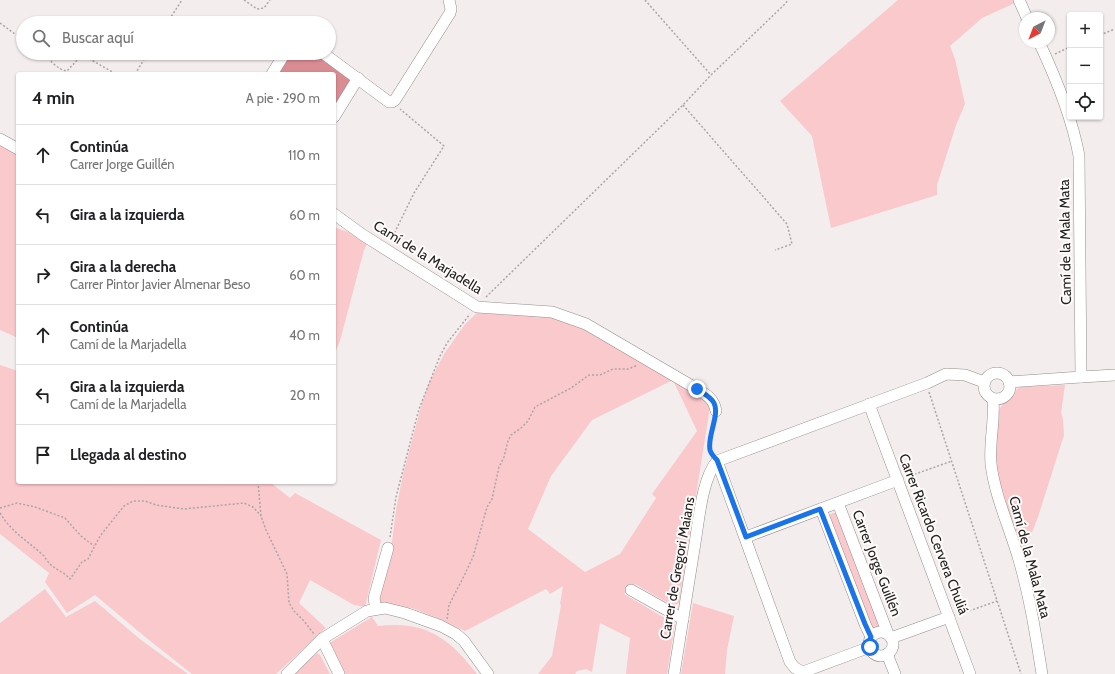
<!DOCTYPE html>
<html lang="es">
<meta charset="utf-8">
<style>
:root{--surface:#fff;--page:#f6f6f6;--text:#202124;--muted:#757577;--line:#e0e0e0}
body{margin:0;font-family:Cabin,sans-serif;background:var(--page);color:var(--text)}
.controls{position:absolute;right:12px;top:12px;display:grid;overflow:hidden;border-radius:4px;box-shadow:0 1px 3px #0004}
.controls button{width:36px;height:36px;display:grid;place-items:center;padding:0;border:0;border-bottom:1px solid var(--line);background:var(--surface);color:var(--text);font:20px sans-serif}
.compass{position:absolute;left:1019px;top:12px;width:36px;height:36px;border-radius:50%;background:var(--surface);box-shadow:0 1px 3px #0004;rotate:222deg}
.stop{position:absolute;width:12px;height:12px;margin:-9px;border:3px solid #1a73e8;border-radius:50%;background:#fff}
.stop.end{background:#1a73e8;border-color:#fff;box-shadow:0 1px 4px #0008}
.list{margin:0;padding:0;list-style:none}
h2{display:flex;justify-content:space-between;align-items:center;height:52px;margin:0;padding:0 16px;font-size:17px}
h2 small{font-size:13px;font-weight:400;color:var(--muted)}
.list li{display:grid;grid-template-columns:26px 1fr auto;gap:12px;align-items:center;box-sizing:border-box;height:60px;padding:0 16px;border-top:1px solid var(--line)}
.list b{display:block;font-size:15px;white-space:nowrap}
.list p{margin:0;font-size:13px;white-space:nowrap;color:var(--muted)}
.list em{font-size:13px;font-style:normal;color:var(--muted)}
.icon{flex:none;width:22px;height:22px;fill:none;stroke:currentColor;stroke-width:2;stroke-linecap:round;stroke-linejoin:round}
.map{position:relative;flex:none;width:1115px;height:674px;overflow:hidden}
.search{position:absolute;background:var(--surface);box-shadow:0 1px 3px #0004;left:16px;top:16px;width:320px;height:44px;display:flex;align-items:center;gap:10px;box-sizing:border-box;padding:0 14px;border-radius:22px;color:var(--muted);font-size:15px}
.panel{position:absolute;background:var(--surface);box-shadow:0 1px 3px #0004;left:16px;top:72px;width:320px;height:412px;border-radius:4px}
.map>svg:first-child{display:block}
.green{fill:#fac9cc;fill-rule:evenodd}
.water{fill:#d98c92}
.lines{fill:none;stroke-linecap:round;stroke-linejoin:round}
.minor-casing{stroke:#948e8e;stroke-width:12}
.path{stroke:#aba6a6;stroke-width:1.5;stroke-dasharray:2 2;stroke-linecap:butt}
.minor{stroke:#fff;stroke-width:11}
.route{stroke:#1a73e8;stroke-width:5}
.labels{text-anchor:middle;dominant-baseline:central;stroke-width:4;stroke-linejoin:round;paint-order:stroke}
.street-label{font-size:14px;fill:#222020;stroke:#fffbfb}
</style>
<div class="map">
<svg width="1115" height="674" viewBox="0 0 1115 674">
<rect width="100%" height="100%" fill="#f4eded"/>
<g class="green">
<polygon points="898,0 1016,0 1017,2 982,18 950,46 955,59 965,104 956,125 937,185 937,195 831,228 812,136 780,101"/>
<polygon points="0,145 18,155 18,338 0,330"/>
<polygon points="334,227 348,232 367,244 364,250 340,341 334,355"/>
<path d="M 477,313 L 554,317 L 590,331 L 708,402 L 710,407 L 679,603 L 673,606 L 635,584 L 624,594 L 675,624 L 667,674 L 626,674 L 630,638 L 600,623 L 592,672 L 586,669 L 577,671 L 575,674 L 538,674 L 552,656 L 561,605 L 560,604 L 563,586 L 550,594 L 546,589 L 465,631 L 442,620 L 412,608 L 379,603 L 392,542 L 396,510 L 403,474 L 422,403 L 428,385 L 444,354 L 465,324 ZM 673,380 L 697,431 L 652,494 L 656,498 L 620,554 L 585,572 L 528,529 L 551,476 L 592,420 Z"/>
<polygon points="0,365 18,371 18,482 270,482 290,498 295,493 381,540 365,607 354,605 310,580 299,603 326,628 276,674 192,674 144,636 95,595 67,613 45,582 49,573 0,534"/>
<polygon points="1065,385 1061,413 1063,419 1064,435 1038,517 1026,548 1023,549 1021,548 1000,486 995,461 998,417 1000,408 1004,403 1012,397 1017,389 1020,387"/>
<polygon points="832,513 837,513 880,627 876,630 872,630 829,516"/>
<polygon points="45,589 66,617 95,601 141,640 188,674 0,674 0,623"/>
<polygon points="693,603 734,616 727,650 725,674 681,674"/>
<path d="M 372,617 L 378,626 C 426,621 448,637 477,674 L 345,674 L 330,644 L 331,642 Z"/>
<polygon points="317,653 320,655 330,674 294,674"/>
</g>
<polygon class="water" points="291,53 315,53 352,80 334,109 334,74 277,74"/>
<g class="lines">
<defs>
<g id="minor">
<polyline points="1019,0 1027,18"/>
<polyline points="323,53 389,102 392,102 395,100 450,13 451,9 449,0"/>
<polyline points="272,74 285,53"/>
<polyline points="334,117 358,78"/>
<polyline points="0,139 18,149"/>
<path d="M 334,214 L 363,235 L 477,307 L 552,312 L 586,324 L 697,389 C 707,395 714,399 716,411"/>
<circle cx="997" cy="386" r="13"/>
<polyline points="1081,377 1115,375"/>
<path d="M 1009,382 L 1081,377 L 1079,156 C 1072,117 1056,78 1039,42"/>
<path d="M 993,400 C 995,421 989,442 991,464 C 995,497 1010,528 1019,560 C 1030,598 1036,636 1042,674"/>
<polyline points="869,404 970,674"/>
<polyline points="717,461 790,662 795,668 803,672 870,647"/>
<polyline points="838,503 888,634"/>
<polyline points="821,509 865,624 871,637"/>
<polyline points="746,537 898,480"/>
<polyline points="631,590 683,619"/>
<polyline points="376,609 374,598 388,548"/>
<circle cx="881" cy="644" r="12"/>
<polyline points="891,638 949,617"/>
<polyline points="322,639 339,674"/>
<polyline points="887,654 895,674"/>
<polyline points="287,674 322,639 367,611 385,608 405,613 441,626 456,634 464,641 488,674"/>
<path d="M 674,674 C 681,630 688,587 695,543 C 699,519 702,479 717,461 L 927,383 L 946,374 L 965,375 L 984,382"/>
</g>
</defs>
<use href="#minor" class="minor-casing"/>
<g class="path">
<polyline points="244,0 257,9 264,8 270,0"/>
<polyline points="645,0 711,75 785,4 788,0"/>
<polyline points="0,23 23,40"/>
<polyline points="167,23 182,0"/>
<polyline points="1100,35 1115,29"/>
<path d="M 42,53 C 50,59 57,70 67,71 L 80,57 L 86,57 L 116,74"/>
<polyline points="1055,54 1070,47"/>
<polyline points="135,74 148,53"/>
<polyline points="683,105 787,224 792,244 775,250"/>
<polyline points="391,240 414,193 444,146 400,109"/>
<polyline points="486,297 683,105 711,75"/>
<polyline points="929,392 1021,674"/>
<polyline points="711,453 709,442 713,421"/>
<polyline points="907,477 952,461"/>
<polyline points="258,482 261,516 266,530 287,574 289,603 294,611 304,621 314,634"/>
<polyline points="0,508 17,503 35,507 65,518 81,536 94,546"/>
<path d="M 0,513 C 12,533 28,541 44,556 C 46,559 48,562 50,564 C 56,570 64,572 70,579 L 82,562 L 88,559 L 100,536 L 124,506 L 133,501 L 145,501 L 156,505 L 184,509 L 244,503 L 253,507 L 261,516"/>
<polyline points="390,537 396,497 419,409 440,356 447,343 470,314"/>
<polyline points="958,615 997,601"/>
<polyline points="447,619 449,605 464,576 473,557 487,507 492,499 499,467 504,457 508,441 511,435 521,428 528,421 535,407 571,388 589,375 600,375 613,369 628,369 638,365"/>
</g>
<use href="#minor" class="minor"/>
</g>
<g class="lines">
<path class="route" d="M 697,389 C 703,393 711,397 714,403 C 720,415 707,436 710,450 C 711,454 714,457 717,460 L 746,537 L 820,509 L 865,624 L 871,637 L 869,641 L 870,647"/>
</g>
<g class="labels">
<g class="street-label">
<text transform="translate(1065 242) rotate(-91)">Camí de la Mala Mata</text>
<text transform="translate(428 257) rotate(32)">Camí de la Marjadella</text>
<text transform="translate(934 534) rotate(69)">Carrer Ricardo Cervera Chuliá</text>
<text transform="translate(1030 557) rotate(75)">Camí de la Mala Mata</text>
<text transform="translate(877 563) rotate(69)">Carrer Jorge Guillén</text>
<text transform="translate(677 568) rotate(-80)">Carrer de Gregori Maians</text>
</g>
</g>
</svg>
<div class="controls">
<button>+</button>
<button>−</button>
<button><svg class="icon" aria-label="locate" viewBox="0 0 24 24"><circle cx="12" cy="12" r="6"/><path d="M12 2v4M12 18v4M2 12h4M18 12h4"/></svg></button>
</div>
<svg class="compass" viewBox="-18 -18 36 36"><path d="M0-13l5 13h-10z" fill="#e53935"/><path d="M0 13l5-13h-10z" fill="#757577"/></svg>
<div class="stop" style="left:870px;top:647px"></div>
<div class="stop end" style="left:697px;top:389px"></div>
<div class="search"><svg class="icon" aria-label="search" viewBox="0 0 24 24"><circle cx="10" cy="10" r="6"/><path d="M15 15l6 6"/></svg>Buscar aquí</div>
<section class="panel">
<h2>4 min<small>A pie · 290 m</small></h2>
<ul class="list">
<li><svg class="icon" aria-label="ahead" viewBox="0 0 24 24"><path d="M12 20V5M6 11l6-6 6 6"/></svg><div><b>Continúa</b><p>Carrer Jorge Guillén</p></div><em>110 m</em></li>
<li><svg class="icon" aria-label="left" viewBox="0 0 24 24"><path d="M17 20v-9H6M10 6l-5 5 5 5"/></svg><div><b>Gira a la izquierda</b></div><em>60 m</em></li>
<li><svg class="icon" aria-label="right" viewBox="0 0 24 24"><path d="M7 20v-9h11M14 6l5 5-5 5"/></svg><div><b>Gira a la derecha</b><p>Carrer Pintor Javier Almenar Beso</p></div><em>60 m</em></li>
<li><svg class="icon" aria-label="ahead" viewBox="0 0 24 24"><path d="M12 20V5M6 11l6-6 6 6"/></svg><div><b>Continúa</b><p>Camí de la Marjadella</p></div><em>40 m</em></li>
<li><svg class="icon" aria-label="left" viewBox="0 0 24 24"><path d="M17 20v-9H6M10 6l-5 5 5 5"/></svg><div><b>Gira a la izquierda</b><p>Camí de la Marjadella</p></div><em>20 m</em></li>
<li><svg class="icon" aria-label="arrive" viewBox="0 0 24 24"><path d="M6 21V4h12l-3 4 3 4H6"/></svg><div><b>Llegada al destino</b></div></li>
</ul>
</section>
</div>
